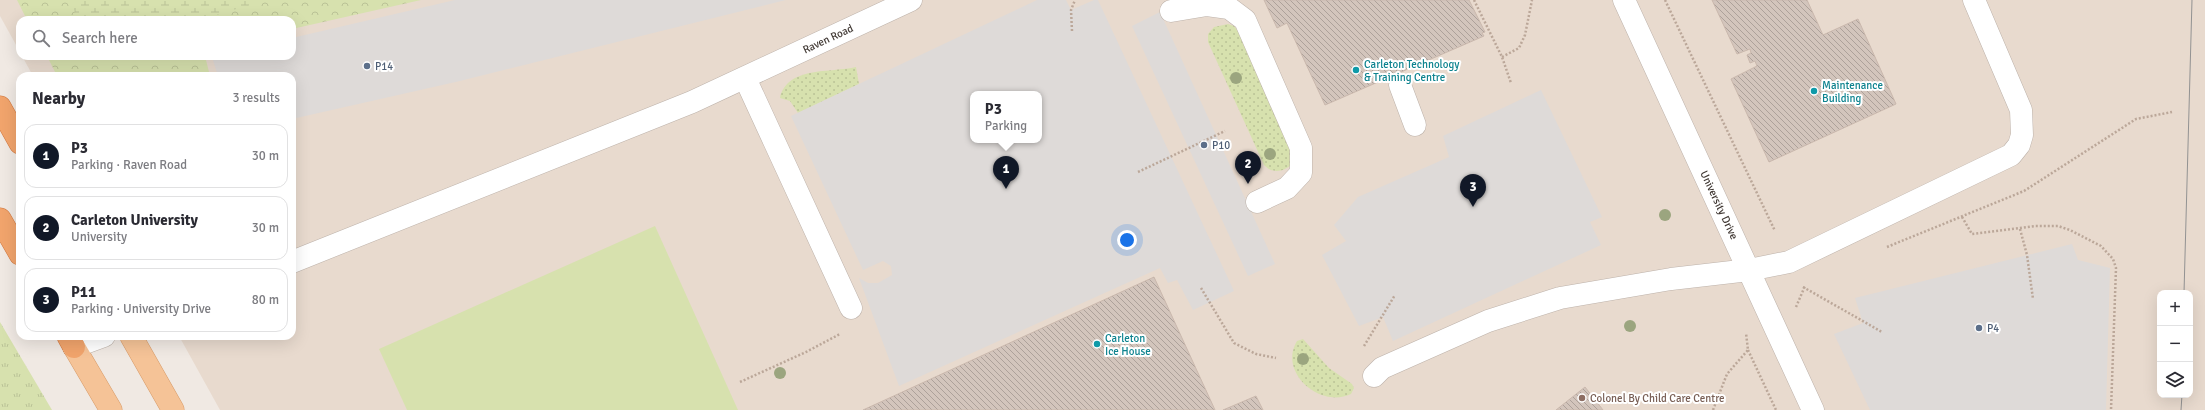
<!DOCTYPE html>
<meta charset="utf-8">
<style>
:root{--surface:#fff;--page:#f7f7f7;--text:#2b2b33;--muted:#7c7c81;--line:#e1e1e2;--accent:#111827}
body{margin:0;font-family:Signika,sans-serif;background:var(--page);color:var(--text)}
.controls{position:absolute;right:12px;bottom:12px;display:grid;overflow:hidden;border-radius:8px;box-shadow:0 4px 16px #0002}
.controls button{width:36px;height:36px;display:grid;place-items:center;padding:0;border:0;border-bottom:1px solid var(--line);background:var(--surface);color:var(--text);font:20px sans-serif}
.you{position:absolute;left:1127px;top:240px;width:14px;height:14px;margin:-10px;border:3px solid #fff;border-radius:50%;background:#1a73e8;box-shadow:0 0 0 6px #1a73e833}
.badge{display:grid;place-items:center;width:26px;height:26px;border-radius:50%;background:var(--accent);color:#fff;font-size:13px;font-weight:700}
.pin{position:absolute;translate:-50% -33px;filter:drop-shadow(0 1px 2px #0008)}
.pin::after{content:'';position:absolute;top:21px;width:14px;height:12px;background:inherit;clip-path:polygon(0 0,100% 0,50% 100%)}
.popup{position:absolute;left:970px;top:91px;width:72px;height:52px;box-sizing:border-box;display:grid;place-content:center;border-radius:8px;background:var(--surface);filter:drop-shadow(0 1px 3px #0005);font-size:13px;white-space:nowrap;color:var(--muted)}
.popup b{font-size:15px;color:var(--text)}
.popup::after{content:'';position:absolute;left:50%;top:100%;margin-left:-8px;border:8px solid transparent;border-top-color:var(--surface)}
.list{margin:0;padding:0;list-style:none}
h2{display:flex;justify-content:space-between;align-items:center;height:52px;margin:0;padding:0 16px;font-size:17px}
h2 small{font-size:13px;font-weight:400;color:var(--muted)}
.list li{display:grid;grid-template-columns:26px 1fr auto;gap:12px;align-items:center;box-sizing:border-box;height:64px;margin:0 8px 8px;padding:0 8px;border:1px solid var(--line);border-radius:12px}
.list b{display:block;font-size:15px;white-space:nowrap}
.list p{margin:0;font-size:13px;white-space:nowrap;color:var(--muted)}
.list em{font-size:13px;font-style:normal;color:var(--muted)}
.icon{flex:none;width:22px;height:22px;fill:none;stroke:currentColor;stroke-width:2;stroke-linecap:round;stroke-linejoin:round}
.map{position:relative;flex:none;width:2205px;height:410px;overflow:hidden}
.search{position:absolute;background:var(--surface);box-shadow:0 4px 16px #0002;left:16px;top:16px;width:280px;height:44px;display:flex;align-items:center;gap:10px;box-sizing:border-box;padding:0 14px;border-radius:12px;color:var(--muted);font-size:15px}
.panel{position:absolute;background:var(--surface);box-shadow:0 4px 16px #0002;left:16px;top:72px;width:280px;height:268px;border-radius:12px}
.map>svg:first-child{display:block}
.education{fill:#e8dace;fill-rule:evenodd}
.grass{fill:url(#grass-dots)}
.forest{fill:url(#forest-crowns)}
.wetland{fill:url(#wetland-marsh)}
.park{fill:url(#park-tufts)}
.pitch{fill:#d7e1ae}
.parking{fill:#dedad8;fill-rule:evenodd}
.building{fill:url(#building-back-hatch);stroke:#cab8ad}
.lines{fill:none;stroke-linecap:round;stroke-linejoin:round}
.minor-casing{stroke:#bdb2aa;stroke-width:23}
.major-casing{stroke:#d89b68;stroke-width:23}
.highway-casing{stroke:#cf763e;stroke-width:23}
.path{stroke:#bba799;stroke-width:2.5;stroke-dasharray:2 2;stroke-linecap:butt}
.minor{stroke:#fff;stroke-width:22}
.major{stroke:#f5c397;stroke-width:22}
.highway{stroke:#f1a46c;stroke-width:22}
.tram{stroke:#929292;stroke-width:1}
.tree{fill:#9ba57f}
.service-dot{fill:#5c6f8a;stroke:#fff;stroke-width:1.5}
.culture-dot{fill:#0f9aa8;stroke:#fff;stroke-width:1.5}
.education-dot{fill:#8d6e63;stroke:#fff;stroke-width:1.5}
.labels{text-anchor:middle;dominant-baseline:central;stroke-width:4;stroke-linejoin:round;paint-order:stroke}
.street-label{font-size:11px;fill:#413934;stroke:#fff}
.culture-label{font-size:11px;fill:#0d838f;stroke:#fff;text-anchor:start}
.service-label{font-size:11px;fill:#4e5e75;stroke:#fff;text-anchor:start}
.education-label{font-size:11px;fill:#785e54;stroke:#fff;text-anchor:start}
</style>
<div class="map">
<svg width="2205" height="410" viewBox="0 0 2205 410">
<defs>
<pattern id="grass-dots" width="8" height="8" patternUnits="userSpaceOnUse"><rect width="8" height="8" fill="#d7e1ae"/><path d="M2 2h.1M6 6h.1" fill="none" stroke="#bac296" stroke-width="1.8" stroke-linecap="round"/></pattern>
<pattern id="forest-crowns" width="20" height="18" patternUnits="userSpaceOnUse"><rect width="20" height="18" fill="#d7e1ae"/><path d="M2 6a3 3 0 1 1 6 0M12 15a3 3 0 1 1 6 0" fill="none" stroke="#bac296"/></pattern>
<pattern id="wetland-marsh" width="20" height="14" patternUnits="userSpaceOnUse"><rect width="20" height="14" fill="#d7e1ae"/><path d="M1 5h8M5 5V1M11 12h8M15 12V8" fill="none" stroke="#bac296"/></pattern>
<pattern id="park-tufts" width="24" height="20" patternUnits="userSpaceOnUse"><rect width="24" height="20" fill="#d7e1ae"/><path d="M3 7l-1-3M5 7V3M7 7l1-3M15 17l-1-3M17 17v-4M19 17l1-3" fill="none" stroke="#bac296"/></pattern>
<pattern id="building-back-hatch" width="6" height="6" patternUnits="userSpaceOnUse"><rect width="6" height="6" fill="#d3c5bc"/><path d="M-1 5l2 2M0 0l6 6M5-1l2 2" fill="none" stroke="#ada19a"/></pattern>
</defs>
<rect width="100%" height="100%" fill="#f0e9e3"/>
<path class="education" d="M 0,0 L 2205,0 L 2205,410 L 220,410 L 179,336 L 292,336 L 292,76 L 33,76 L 22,56 L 292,56 L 292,20 L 20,20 L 20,52 L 0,16 ZM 973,94 L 1039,94 L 1039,140 L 973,140 ZM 2160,293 L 2190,293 L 2190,395 L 2160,395 Z"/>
<g class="grass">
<path d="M 1228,24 L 1234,26 L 1238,31 L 1294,149 L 1292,164 C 1284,172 1272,174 1264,165 L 1208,42 L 1208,34 L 1214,27 Z"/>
<path d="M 856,67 L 859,84 L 798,113 L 790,101 L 780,98 C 787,66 831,73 856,67 Z"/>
<path d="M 1303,339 L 1329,368 L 1352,384 L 1354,388 L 1351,394 C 1320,409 1278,372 1297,341 Z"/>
</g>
<g class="forest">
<polygon points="17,0 421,0 292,29 292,20 27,20"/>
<polygon points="47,56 205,56 210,76 57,76"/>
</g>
<polygon class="wetland" points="69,0 267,0 199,20 79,20"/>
<polygon class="park" points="0,322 52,410 0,410"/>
<polygon class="pitch" points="655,226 738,410 407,410 379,349"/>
<g class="parking">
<polygon points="455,0 786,0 460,81 292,119 292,76 218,76 212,57 292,56 292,38"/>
<path d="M 1037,0 L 1066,0 L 1071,10 L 1094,0 L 1098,0 L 1234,291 L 1193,310 L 1177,280 L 1168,283 L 1160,268 L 899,386 L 859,278 L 868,283 L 878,283 L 892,275 L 891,266 L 883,261 L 863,270 L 791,116 ZM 973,94 L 1039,94 L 1039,140 L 973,140 Z"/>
<polygon points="1160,12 1275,264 1248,276 1132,26"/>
<polygon points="1541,90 1602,217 1590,222 1601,245 1393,341 1383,317 1359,326 1322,255 1346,241 1334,225 1358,197 1449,157 1443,136"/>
<polygon points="2072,244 2078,260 2110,268 2106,410 1870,410 1834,334 1863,323 1855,298"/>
</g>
<g class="building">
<polygon points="1264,0 1469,0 1485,32 1482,33 1484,36 1325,105 1287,23 1277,28"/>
<polygon points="1712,0 1807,0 1823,35 1858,19 1896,104 1769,162 1731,79 1757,66 1755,61 1750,63 1747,55 1751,53 1750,49 1737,54"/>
<polygon points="1154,277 1215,410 863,410"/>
<polygon points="1585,387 1603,410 1556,410"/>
<polygon points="1256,396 1263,410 1223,410"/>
</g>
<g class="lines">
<defs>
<g id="minor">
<polyline points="1624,0 1813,410"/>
<polyline points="1171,11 1207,5 1229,8 1245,20 1301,148 1301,173 1287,188 1257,202"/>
<polyline points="745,78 851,308"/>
<polyline points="1400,85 1415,125"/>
<polyline points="292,262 692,102 911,0"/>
<polyline points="74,347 104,336"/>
<polyline points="1374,376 1382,368 1488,321 1560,298 1671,279 1749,270 1789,262 2011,155 2019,145 2022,135 2021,110 1974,0"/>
</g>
<g id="major">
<polyline points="131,336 173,410"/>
<polyline points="74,347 111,410"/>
</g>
<g id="highway">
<polyline points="0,107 20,143"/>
<polyline points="0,219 20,254"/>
<polyline points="68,336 74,347"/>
</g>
</defs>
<use href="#minor" class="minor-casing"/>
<use href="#major" class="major-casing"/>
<use href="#highway" class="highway-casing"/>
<g class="path">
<polyline points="1474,0 1502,57 1511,83"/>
<polyline points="1665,0 1775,231"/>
<polyline points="1072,31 1071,10 1075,0"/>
<polyline points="1502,57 1519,48 1525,35 1532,0"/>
<polyline points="1138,172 1225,131"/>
<polyline points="1962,217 1972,234 2035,226 2058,226 2070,230 2101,246 2113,259 2116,268 2111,410"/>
<polyline points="2020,229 2027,255 2033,299"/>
<polyline points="1887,247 2024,191 2136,119 2172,112"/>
<polyline points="1803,287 1882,332"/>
<polyline points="1201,288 1234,343 1256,354 1276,358"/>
<polyline points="1796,307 1805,286"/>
<polyline points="1364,346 1395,295"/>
<polyline points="1748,350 1776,410"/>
<polyline points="740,382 806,352 840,334"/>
<polyline points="1713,410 1727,374 1748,350 1746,333"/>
</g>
<use href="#minor" class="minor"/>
<use href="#major" class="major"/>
<use href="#highway" class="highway"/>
<g class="tram">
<polyline points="2184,293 2192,0"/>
<polyline points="2181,410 2182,395"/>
</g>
</g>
<g class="tree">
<circle cx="1236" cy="78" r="6"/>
<circle cx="1270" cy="154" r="6"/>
<circle cx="1665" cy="215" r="6"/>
<circle cx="1630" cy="326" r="6"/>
<circle cx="1303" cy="359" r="6"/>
<circle cx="780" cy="373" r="6"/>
</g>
<g class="service-dot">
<circle cx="367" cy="66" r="4"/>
<circle cx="1204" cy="145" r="4"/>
<circle cx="1979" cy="328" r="4"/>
</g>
<g class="culture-dot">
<circle cx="1356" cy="70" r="4"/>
<circle cx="1814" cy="91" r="4"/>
<circle cx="1097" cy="344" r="4"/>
</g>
<circle class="education-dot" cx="1582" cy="398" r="4"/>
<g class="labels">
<g class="street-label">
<text transform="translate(828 39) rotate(-25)">Raven Road</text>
<text transform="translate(1719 205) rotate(65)">University Drive</text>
</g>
<g class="culture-label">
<text x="1364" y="64">Carleton Technology<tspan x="1364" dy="13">&amp; Training Centre</tspan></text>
<text x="1822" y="85">Maintenance<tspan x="1822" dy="13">Building</tspan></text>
<text x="1105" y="338">Carleton<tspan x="1105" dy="13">Ice House</tspan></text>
</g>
<g class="service-label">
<text x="375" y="66">P14</text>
<text x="1212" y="145">P10</text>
<text x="1987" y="328">P4</text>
</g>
<g class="education-label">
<text x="1590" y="398">Colonel By Child Care Centre</text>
</g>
</g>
</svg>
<div class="controls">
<button>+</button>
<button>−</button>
<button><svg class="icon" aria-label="layers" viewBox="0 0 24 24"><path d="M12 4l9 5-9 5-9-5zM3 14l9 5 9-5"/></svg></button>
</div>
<div class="you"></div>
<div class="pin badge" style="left:1006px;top:189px">1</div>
<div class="popup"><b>P3</b>Parking</div>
<div class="pin badge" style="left:1248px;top:184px">2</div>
<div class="pin badge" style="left:1473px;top:207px">3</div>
<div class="search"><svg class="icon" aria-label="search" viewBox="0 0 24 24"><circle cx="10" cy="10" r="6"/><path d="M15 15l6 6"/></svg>Search here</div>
<section class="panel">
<h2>Nearby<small>3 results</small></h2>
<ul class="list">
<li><span class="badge">1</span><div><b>P3</b><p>Parking · Raven Road</p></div><em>30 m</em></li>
<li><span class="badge">2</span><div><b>Carleton University</b><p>University</p></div><em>30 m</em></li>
<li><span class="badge">3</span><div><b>P11</b><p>Parking · University Drive</p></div><em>80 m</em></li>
</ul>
</section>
</div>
